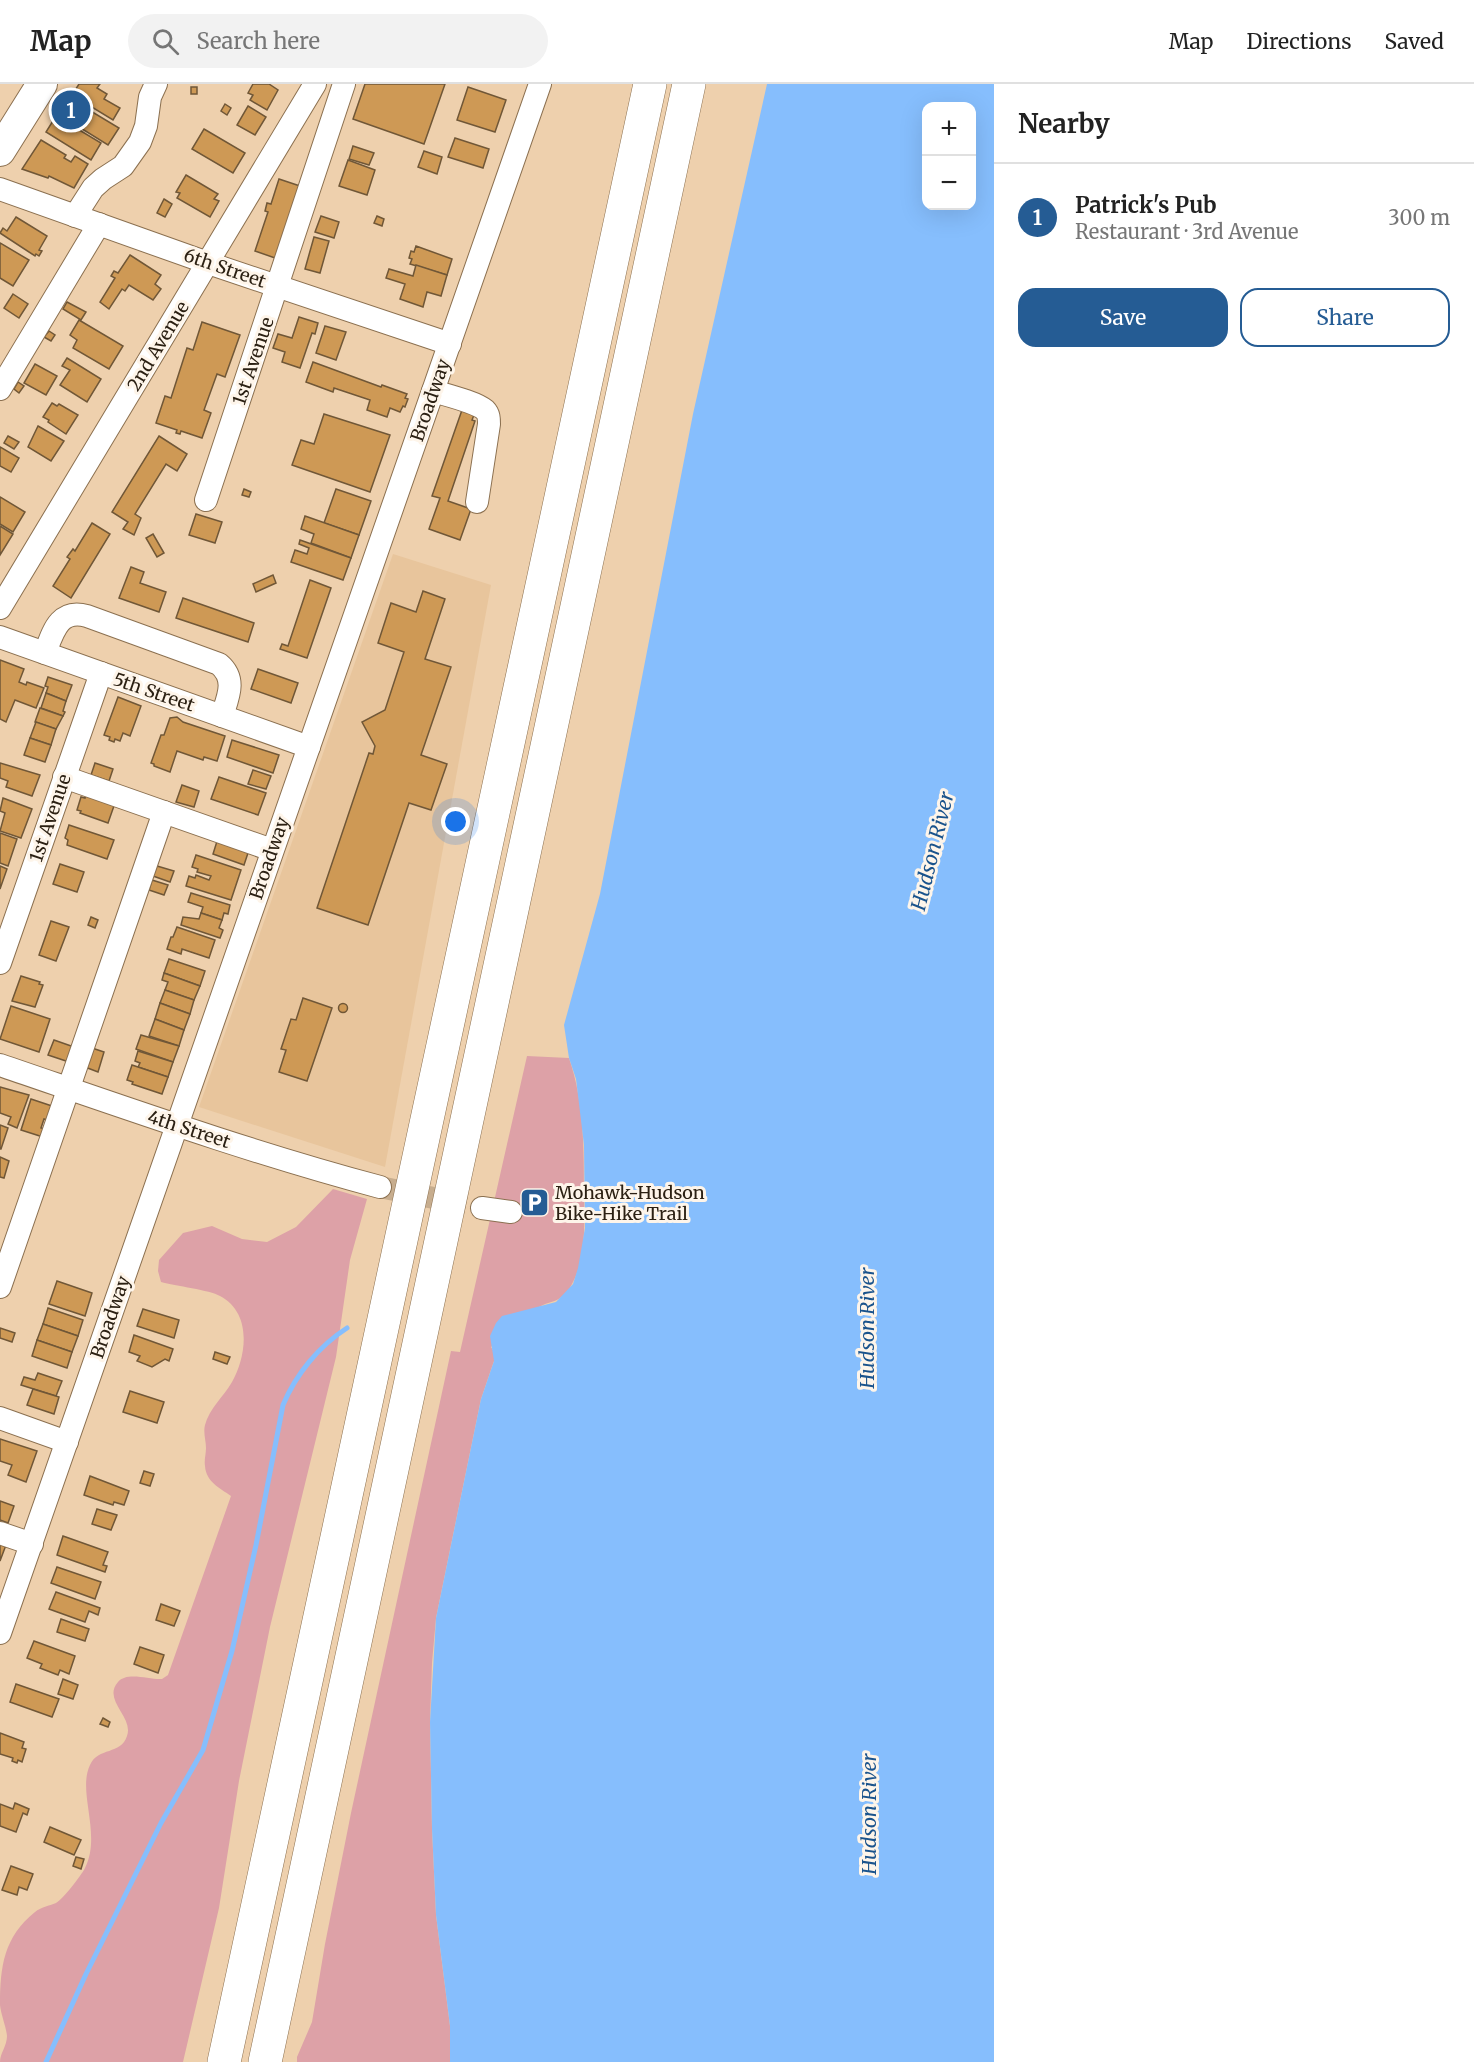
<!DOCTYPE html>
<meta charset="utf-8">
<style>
:root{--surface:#fff;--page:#f2f2f2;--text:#222;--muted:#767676;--line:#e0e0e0;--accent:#255c94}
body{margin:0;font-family:Merriweather,serif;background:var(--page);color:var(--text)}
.controls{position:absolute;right:18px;top:18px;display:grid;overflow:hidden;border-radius:12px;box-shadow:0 6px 24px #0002}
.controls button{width:54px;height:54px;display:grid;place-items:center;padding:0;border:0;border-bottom:2px solid var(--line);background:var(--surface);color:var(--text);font:30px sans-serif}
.you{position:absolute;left:456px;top:738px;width:21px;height:21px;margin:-15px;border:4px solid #fff;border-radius:50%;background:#1a73e8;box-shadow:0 0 0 9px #1a73e833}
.badge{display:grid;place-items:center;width:39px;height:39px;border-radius:50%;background:var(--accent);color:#fff;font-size:20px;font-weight:700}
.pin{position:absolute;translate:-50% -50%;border:3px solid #fff;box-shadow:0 2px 6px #0006}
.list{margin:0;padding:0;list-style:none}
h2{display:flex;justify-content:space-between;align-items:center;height:78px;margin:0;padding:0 24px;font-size:26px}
h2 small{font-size:20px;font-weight:400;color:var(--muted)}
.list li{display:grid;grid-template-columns:39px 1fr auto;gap:18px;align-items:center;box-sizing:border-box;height:108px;padding:0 24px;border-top:2px solid var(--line)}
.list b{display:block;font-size:22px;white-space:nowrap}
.list p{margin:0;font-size:20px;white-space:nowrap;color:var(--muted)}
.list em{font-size:20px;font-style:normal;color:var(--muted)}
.actions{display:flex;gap:12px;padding:18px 24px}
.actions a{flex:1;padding:14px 0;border:2px solid var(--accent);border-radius:18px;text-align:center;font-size:21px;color:var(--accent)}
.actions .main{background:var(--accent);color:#fff}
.icon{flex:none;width:33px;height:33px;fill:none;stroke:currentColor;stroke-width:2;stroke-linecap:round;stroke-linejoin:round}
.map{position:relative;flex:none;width:994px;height:1978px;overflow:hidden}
header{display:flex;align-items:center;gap:36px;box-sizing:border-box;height:84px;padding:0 30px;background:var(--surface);border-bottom:2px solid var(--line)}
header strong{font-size:28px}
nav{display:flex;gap:33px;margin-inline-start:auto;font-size:21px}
.search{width:420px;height:54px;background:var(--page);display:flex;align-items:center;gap:15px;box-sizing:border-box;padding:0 21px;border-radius:33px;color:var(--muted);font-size:22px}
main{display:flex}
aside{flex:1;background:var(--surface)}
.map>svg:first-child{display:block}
.built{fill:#e8c59c}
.green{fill:#dda1a7}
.water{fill:#86befd;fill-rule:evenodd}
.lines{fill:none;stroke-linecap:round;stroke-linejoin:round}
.stream{stroke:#86befd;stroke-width:5}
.building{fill:#ce9955;stroke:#705737;stroke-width:1.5}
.minor-tunnel{stroke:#c7ad8e;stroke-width:22;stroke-dasharray:22 11;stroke-linecap:butt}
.minor-casing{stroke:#8b7050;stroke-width:24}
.major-casing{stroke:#8b7050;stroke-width:32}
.highway-casing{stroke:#8b7050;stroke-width:34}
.minor{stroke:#fff;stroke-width:22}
.major{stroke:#fff;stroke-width:30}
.highway{stroke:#fff;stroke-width:33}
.labels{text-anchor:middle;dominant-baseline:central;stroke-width:6;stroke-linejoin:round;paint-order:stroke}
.street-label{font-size:18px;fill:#2b2013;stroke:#fef5ea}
.poi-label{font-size:18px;fill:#2b2013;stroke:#fef5ea;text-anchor:start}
.water-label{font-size:20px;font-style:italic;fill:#1a538c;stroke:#fef5ea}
</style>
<header>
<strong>Map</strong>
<div class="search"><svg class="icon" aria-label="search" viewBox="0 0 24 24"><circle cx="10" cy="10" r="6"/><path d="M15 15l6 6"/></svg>Search here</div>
<nav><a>Map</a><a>Directions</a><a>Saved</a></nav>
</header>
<main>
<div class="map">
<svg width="994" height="1978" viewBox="0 0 994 1978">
<rect width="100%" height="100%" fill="#eed0ad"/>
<polygon class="built" points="393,470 491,501 385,1083 199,1023"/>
<g class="green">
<path d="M 527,972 L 569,974 C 584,1018 584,1063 584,1109 C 584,1138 587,1173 572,1200 C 561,1221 550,1215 536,1225 C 521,1237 506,1250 491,1263 L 494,1268 L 494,1277 L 481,1315 L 436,1534 L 432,1579 L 430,1638 L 432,1745 L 436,1831 L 450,1942 L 450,1978 L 297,1978 L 297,1973 L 312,1938 L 325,1860 L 351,1729 L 451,1267 L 460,1268 Z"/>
<path d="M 333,1105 L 367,1115 L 350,1176 L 336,1273 L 270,1543 L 239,1697 L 219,1824 L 183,1978 L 0,1978 C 0,1969 7,1962 7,1952 C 6,1942 1,1931 0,1921 C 0,1882 4,1853 35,1828 C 41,1823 49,1822 56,1819 C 63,1815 81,1792 85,1784 C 102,1750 77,1708 90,1681 C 98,1663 121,1671 127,1652 C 134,1633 102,1616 118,1598 C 127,1587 150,1596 162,1595 L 168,1591 L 231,1412 C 220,1404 206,1398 205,1382 C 204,1376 206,1370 206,1364 C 206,1357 203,1348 205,1341 C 209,1325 224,1312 232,1298 C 247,1271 252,1229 220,1212 C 210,1206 175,1202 161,1198 L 158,1187 L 159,1176 L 183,1149 L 212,1142 L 242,1155 L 267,1158 L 296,1143 Z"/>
</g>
<path class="water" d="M 767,0 L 994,0 L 994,1978 L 450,1978 L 450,1942 L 436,1831 L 432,1745 L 430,1638 L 436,1534 L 481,1315 L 494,1277 L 490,1252 L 496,1239 L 502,1232 L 556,1218 L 573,1200 L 578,1184 L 585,1144 L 584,1061 L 576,995 L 569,974 L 564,941 L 600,810 L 693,330 ZM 926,22 L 972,22 L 972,122 L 926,122 Z"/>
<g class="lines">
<path class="stream" d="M 46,1978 L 86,1890 L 161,1739 L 203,1666 L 232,1567 L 256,1461 L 283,1321 C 296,1290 319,1262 347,1244"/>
</g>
<g class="building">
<polygon points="79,0 100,0 97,4 107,10 104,15 120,24 113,36 72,11"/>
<polygon points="253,0 269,0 278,6 267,26 250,16 253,11 248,9"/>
<polygon points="365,0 445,0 424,60 353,35"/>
<rect x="191" y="3" width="6" height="7"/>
<polygon points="468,3 506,16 495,48 457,36"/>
<polygon points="69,14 119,44 108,61 58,30"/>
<polygon points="225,20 231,24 227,31 221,27"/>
<polygon points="248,22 266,33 255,51 237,41"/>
<polygon points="56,32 101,59 91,76 46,48"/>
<polygon points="204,45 245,69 233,89 192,65"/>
<polygon points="455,54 489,65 483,84 448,73"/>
<polygon points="41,56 66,71 64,74 71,78 75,72 88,80 74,104 49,92 48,94 22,85"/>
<polygon points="353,62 374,69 369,81 349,75"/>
<polygon points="424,67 442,73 437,90 418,83"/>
<polygon points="348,76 375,86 367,111 339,102"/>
<polygon points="186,91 218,110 214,115 219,117 210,133 177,114 180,109 176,108"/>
<polygon points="279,95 303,103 278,175 255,167 268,128 265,127 267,119 271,120"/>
<polygon points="164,115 172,120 165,133 157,129"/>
<polygon points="321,132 339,138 334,154 315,148"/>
<polygon points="377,132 384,135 382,142 374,139"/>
<polygon points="16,133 47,152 39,166 42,167 39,172 36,170 35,172 0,149 3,144 7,147"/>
<polygon points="314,153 329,157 320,189 305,185"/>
<polygon points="0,159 29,176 13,202 0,194"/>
<polygon points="416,162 452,175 447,191 410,180 412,175 409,174 411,167 414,168"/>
<polygon points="130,171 161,191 155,200 161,205 153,216 129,201 125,207 122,205 109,225 100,218 115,194 111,192 114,187 118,189"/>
<polygon points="416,181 447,191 441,212 427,208 423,223 400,215 405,200 386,194 389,185 413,192"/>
<polygon points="13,210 28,220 19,234 4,224"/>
<polygon points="67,218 86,228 81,236 63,225"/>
<polygon points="299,233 318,239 315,250 312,249 300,284 282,278 285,268 273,264 278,250 292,254"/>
<polygon points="79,236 123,262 109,285 73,264 77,256 70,251"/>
<polygon points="202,238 240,251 225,293 217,290 204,326 211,329 202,354 181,347 180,350 176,349 177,346 156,339 165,312 171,314 187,264 193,266"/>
<polygon points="325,242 346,248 336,276 316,269"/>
<polygon points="49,247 55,251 51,257 44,253"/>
<polygon points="67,274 101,295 87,318 60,301 70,286 62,282"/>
<polygon points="313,278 381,303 382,301 407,310 405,314 408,315 405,323 403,322 400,328 390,324 387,333 367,326 370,316 334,304 333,308 306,298"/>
<polygon points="35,280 57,292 46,311 24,299"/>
<polygon points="18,298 24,302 19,309 14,305"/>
<polygon points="52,319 57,322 59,320 78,331 66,350 48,338 49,336 43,333"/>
<polygon points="462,326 474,331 472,336 475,337 448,417 471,425 460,456 429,445 440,414 432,412"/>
<polygon points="324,330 390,351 370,408 292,381 301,356 314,360"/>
<polygon points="38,342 64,357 51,377 28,363"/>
<polygon points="8,352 19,358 14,365 4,359"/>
<polygon points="159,352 187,370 177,387 166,380 135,430 141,434 134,451 123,445 128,438 112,428"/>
<polygon points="0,363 19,374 11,388 0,382"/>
<polygon points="244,405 251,408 249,413 242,411"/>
<polygon points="336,405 371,417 359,451 324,439"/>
<polygon points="0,413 25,428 13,448 0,440"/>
<polygon points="196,430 222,438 215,459 189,451"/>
<polygon points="305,432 359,451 351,474 311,459 314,450 301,445"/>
<polygon points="92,439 110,450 71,514 53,502 70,475 67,473 73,465 75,467"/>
<polygon points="0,442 13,450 0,471"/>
<polygon points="153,450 164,469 157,473 146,454"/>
<polygon points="300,456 351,474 343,496 291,478 295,466 307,470 309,464 299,460"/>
<polygon points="131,483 144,488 140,499 166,508 159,528 119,514"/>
<polygon points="273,491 276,499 256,508 253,500"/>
<polygon points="310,496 331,504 307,574 280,565 282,560 288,562"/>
<polygon points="423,507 445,515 425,575 451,583 421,671 447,680 431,726 409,719 368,841 317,824 369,669 373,670 375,662 362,638 385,626 404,568 378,559 391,519 416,528"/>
<polygon points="183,514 254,539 248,558 176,534"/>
<polygon points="0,576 24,585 19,598 26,601 27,598 44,604 36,624 15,616 6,638 0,635"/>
<polygon points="258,585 298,599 291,619 251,605"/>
<polygon points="48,593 72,601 66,617 46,609 48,603 45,602"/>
<polygon points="46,609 66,617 63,627 65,628 63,632 41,624"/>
<polygon points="118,613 141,622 130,652 123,649 120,657 115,655 114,658 109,656 110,653 104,651"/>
<polygon points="40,624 63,632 56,645 35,638"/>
<polygon points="177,633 183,638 225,652 217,677 204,673 203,676 177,667 170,688 154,682 154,680 151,679 161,651 164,651 170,634"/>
<polygon points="36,638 56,645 51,661 30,654"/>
<polygon points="30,654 51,661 45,678 24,671"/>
<polygon points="232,656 279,671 273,689 227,673"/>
<polygon points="0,679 40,691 32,712 6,703 8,697 0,694"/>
<polygon points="95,679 113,685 109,697 91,691"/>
<polygon points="253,686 271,692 266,705 248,700"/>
<polygon points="219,693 266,709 258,731 211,715"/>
<polygon points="182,701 199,707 194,723 176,718"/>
<polygon points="87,709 115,719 108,739 80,729 81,727 77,726 81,713 85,714"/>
<polygon points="3,714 32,725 21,754 0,747 5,729 0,727"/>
<polygon points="69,741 114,756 107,775 67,761 68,756 65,754"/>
<polygon points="0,749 17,755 8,782 0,779"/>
<polygon points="218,754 248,769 244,781 213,770"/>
<polygon points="196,771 241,786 231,816 186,802 189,792 195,794 196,791 209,796 211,792 197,788 198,785 192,783"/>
<polygon points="60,780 84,788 77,808 53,800"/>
<polygon points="0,782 7,785 0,805"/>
<polygon points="157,782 174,787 170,798 153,792"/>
<polygon points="152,796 168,801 164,811 149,806"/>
<polygon points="191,809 230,821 228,830 224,829 222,836 201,829 203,823 188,818"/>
<polygon points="201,829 222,836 219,844 223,846 220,854 181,841 183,833 199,835"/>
<polygon points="91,833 98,836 95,844 88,841"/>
<polygon points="51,837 69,843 56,877 39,871"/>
<polygon points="177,843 215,856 209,874 182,865 181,870 167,865 171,853 173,853"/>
<polygon points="169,875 205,887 200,902 164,889"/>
<polygon points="164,889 200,902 194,916 165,906 168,898 162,896"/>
<polygon points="21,892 40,898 39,900 43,901 35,923 12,917"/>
<polygon points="165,906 194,916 190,930 160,919"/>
<polygon points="303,914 332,924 307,997 279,988 286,966 281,965 291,935 296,936"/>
<polygon points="160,919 190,930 184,946 155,935"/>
<circle cx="343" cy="924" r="4.5"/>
<polygon points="11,922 50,935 39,968 0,955"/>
<polygon points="155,935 184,946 179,962 149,952"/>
<polygon points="141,951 179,962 173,978 136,965"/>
<polygon points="54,956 74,963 69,978 48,971"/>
<polygon points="92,964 104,968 98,988 85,983"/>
<polygon points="138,967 173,978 168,993 138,983 140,979 135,977"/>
<polygon points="132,981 168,993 162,1010 132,1000 133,998 127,996"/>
<polygon points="0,1003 29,1011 17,1044 8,1040 11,1033 0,1029"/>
<polygon points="31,1015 55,1023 51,1037 44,1035 41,1044 46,1045 43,1053 21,1046"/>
<polygon points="0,1041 8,1044 1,1065 0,1065"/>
<polygon points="0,1073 9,1077 4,1094 0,1093"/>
<polygon points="57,1197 92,1209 85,1232 49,1220"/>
<polygon points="48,1224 83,1236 78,1252 43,1240"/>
<polygon points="143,1225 179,1236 174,1254 137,1242"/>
<polygon points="43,1240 78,1252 72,1268 37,1256"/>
<polygon points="0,1244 15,1249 12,1258 0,1254"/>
<polygon points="134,1251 173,1265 169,1277 165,1275 152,1283 137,1277 140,1272 129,1268"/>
<polygon points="37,1256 72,1268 67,1284 32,1272"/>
<polygon points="215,1268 230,1273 227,1280 213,1275"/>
<polygon points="38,1289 62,1297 56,1312 21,1301 24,1293 35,1296"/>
<polygon points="33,1305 59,1313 54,1330 27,1321"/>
<polygon points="130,1307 164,1318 157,1339 123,1328"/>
<polygon points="0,1355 37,1367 26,1398 8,1391 12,1381 0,1377"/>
<polygon points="144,1387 154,1390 150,1402 140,1399"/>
<polygon points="90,1392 129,1407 124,1421 114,1418 113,1421 84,1411"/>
<polygon points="0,1417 14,1422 8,1439 0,1436"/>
<polygon points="97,1425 117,1431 111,1446 92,1440"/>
<polygon points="63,1452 108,1468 103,1481 107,1482 105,1488 57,1471"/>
<polygon points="0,1459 6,1461 0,1477"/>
<polygon points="57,1483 101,1498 95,1515 51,1499"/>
<polygon points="56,1508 100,1524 98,1531 89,1527 85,1538 49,1525"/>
<polygon points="161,1520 180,1527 174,1542 156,1536"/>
<polygon points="61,1535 89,1545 85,1557 57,1548"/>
<polygon points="34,1557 75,1572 69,1590 60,1586 58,1591 40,1584 42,1580 27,1574"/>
<polygon points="140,1563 164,1571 158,1589 134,1580"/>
<polygon points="63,1595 78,1601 73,1615 58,1610"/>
<polygon points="16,1600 59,1615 52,1633 10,1618"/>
<polygon points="103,1634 110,1638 108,1643 100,1640"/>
<polygon points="0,1649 24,1658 22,1664 26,1665 22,1678 18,1676 17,1679 12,1677 13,1674 0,1670"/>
<polygon points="15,1719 29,1725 27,1731 23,1729 16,1748 0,1742 0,1720 13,1725"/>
<polygon points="50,1743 81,1756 74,1771 44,1758"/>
<polygon points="76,1773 84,1775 81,1785 73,1782"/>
<polygon points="11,1782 33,1790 27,1806 19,1803 17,1811 2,1806"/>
</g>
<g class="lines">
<polyline class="minor-tunnel" points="380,1103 482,1124"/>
<defs>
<g id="minor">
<polyline points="0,105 208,179 450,260"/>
<polyline points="75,132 93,104 103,95 123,82 140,58 146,42 150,13 156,0"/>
<polyline points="0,305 99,140"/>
<path d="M 433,307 C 446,311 476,318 485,326 C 489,330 489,335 489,340 L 477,418"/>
<polyline points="206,416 344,0"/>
<polyline points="0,524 315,0"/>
<polyline points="0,553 309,663"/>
<path d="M 45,569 C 53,548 59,524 87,532 L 219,580 C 237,595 228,613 222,632"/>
<polyline points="64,693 272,766"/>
<polyline points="0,879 101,589"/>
<path d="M 0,981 C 126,1024 252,1069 380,1103"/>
<polyline points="482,1124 511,1128"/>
<polyline points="0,1203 164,728"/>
<polyline points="0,1334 67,1358"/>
<polyline points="0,1449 32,1460"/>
<polyline points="0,1549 540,0"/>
</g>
<polyline id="major" points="0,67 42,0"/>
<g id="highway">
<polyline points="224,1978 650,0"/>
<polyline points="265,1978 689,0"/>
</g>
</defs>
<use href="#minor" class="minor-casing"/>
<use href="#major" class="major-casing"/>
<use href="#highway" class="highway-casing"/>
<use href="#minor" class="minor"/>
<use href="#major" class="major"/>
<use href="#highway" class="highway"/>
</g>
<defs>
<symbol id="parking-square" viewBox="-11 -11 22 22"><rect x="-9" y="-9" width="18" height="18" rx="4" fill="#255c94" stroke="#fef5ea"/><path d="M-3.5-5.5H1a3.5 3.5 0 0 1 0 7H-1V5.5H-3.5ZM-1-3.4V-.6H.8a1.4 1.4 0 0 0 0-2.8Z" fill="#fff"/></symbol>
</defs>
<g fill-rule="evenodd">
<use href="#parking-square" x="518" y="1102" width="33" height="33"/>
</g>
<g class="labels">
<g class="street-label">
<text transform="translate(225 184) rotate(19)">6th Street</text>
<text transform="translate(158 262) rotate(-59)">2nd Avenue</text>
<text transform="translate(253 277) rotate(-71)">1st Avenue</text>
<text transform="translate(430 316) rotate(-71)">Broadway</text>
<text transform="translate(154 608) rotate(19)">5th Street</text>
<text transform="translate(50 734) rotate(-71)">1st Avenue</text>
<text transform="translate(269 774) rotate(-71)">Broadway</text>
<text transform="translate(189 1045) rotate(18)">4th Street</text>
<text transform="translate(110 1233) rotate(-71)">Broadway</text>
</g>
<g class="poi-label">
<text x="555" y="1108">Mohawk-Hudson<tspan x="555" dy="21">Bike-Hike Trail</tspan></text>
</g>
<g class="water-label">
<text transform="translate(932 767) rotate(-76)">Hudson River</text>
<text transform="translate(866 1244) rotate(-90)">Hudson River</text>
<text transform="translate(868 1730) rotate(-90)">Hudson River</text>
</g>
</g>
</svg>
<div class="controls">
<button>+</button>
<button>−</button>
</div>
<div class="you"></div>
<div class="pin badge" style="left:71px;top:26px">1</div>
</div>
<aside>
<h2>Nearby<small></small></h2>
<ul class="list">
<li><span class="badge">1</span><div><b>Patrick's Pub</b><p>Restaurant · 3rd Avenue</p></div><em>300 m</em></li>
</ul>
<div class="actions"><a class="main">Save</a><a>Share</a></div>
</aside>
</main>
